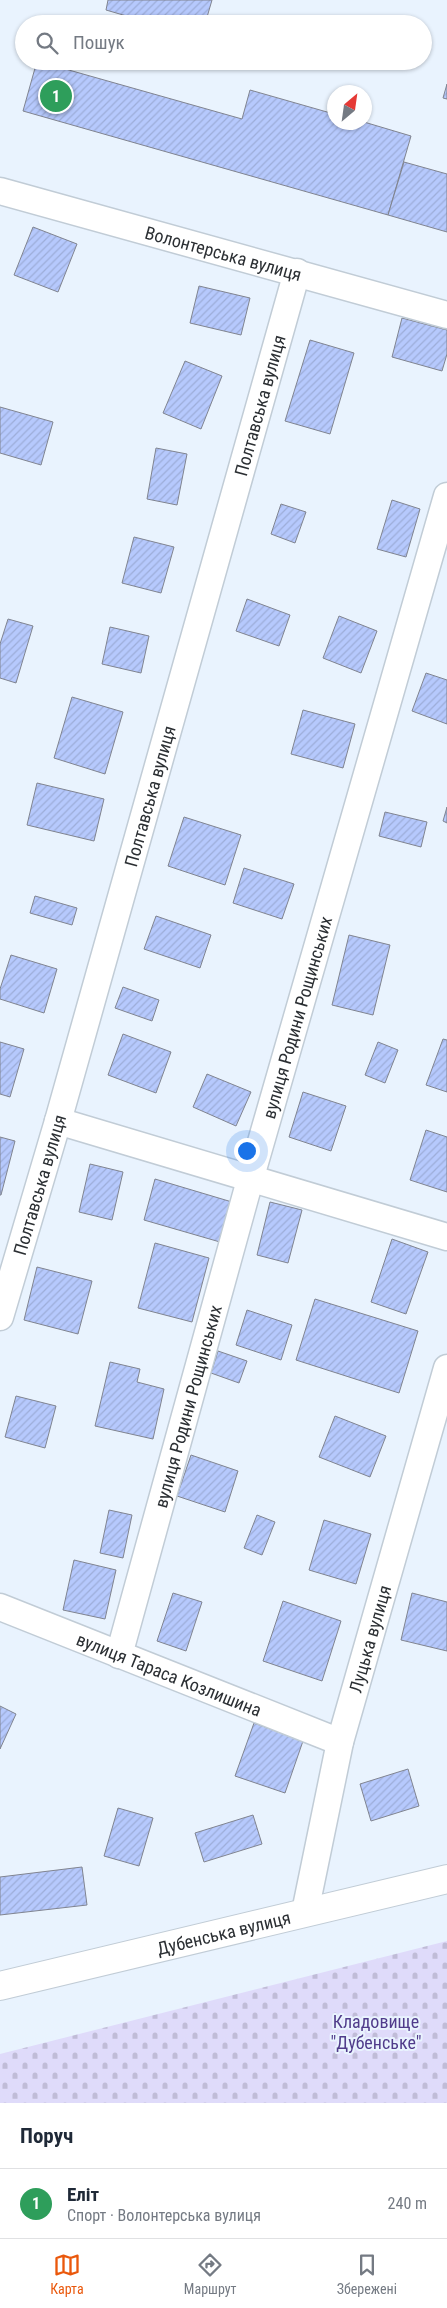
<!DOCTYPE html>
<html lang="uk">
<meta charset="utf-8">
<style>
:root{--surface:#fff;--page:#f6f6f7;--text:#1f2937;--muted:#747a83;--line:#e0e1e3;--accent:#ea580c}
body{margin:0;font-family:"Roboto Condensed",sans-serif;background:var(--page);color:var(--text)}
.compass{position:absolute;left:327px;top:85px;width:45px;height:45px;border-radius:50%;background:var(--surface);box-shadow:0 1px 4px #0004;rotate:29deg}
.you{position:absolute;left:246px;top:1150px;width:18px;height:18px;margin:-12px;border:4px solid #fff;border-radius:50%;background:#1a73e8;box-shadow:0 0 0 8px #1a73e833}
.badge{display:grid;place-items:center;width:32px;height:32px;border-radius:50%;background:var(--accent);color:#fff;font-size:16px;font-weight:700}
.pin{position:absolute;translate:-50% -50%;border:2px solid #fff;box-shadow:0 1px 5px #0006}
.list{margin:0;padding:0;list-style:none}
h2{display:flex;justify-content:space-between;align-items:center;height:65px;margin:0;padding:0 20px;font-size:21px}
h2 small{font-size:16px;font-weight:400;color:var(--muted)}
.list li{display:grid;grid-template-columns:32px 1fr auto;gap:15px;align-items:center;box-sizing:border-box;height:70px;padding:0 20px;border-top:1px solid var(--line)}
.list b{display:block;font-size:19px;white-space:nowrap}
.list p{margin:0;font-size:16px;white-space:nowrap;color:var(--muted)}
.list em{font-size:16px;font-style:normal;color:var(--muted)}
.icon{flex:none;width:28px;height:28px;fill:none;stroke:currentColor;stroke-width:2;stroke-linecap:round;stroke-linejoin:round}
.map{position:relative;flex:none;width:447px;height:2103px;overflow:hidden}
.search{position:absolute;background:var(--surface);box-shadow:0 1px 4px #0004;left:15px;right:15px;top:15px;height:55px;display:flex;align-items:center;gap:12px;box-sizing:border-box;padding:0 18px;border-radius:28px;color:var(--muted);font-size:19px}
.sheet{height:135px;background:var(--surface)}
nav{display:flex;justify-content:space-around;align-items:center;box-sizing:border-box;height:70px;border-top:1px solid var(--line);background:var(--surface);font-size:14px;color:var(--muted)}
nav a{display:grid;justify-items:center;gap:2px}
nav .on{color:var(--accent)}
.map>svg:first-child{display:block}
.cemetery{fill:url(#cemetery-stones)}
.building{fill:url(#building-hatch);stroke:#808490}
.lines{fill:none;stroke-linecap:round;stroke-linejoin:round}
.street-casing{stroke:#c1ccd6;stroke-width:29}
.primary-casing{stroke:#c1ccd6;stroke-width:30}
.street{stroke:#fff;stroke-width:26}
.primary{stroke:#fff;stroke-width:28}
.labels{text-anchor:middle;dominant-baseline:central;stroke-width:4;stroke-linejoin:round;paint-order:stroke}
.street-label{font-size:18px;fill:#2b2f33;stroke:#e9f3fe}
.park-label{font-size:18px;fill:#503c8b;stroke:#e9f3fe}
</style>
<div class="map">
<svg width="447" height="2103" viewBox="0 0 447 2103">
<defs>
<pattern id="cemetery-stones" width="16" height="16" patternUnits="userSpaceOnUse" patternTransform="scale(1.25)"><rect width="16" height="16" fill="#dfdbfa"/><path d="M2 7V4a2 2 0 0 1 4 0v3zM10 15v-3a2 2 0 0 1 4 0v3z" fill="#c0bcd7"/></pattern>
<pattern id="building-hatch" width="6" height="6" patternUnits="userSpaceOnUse" patternTransform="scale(1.25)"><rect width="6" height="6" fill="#b6c9fd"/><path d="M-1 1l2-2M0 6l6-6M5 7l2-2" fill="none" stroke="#9dadd9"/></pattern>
</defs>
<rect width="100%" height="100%" fill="#e9f3fe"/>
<polygon class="cemetery" points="447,1941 447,2103 0,2103 0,2054"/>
<g class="building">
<polygon points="108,0 212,0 205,24 154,24 106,10"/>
<polygon points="37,61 242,119 250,90 334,114 334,122 364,122 411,136 388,215 23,111"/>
<polygon points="447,84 447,99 443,98"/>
<polygon points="404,162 447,174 447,232 388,215"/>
<polygon points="33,227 77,244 58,292 14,275"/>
<polygon points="199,286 250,298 241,335 190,323"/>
<polygon points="402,318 447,330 447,354 442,371 392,357"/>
<polygon points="310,340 354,353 330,434 285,421"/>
<polygon points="185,361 222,376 201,429 163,413"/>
<polygon points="0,407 53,422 41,465 0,453"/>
<polygon points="156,448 187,454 177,505 147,499"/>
<polygon points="392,500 420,509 406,557 377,549"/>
<polygon points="281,504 306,512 295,543 271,534"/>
<polygon points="134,537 174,547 161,593 122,583"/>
<polygon points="247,599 290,615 279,646 236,631"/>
<polygon points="339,616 377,631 361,673 323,658"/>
<polygon points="8,619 33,626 16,683 0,678 0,644"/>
<polygon points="110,627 149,636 141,673 102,664"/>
<polygon points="426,673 447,680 447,724 412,711"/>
<polygon points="72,697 123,712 105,774 54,758"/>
<polygon points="303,710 355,724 343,768 291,754"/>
<polygon points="37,783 104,799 94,841 27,825"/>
<polygon points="447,807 447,823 443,821"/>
<polygon points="385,812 427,822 421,847 379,836"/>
<polygon points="184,817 241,835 225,885 168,866"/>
<polygon points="244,868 294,884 282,919 233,903"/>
<polygon points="35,896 77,908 72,925 30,913"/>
<polygon points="156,916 211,935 200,968 144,949"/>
<polygon points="349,935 390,945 373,1015 332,1005"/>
<polygon points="11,955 57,969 44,1013 0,999 0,989"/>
<polygon points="123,987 159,1000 152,1021 115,1008"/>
<polygon points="123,1034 171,1052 156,1093 108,1075"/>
<polygon points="443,1039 447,1040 447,1092 426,1085"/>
<polygon points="0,1042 24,1049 10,1097 0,1094"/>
<polygon points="378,1042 398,1050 385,1083 365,1075"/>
<polygon points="207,1074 251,1092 236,1126 193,1107"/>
<polygon points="303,1092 346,1106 331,1151 289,1137"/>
<polygon points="426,1130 447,1137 447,1192 410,1180"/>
<polygon points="0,1137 15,1141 1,1195 0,1195"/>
<polygon points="90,1164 123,1172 112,1220 79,1212"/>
<polygon points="155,1179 232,1202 220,1242 144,1220"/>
<polygon points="270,1202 302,1210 288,1263 257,1255"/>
<polygon points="392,1239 428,1252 406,1314 371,1302"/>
<polygon points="155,1243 209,1258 192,1322 138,1308"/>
<polygon points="37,1267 92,1281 78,1334 24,1320"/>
<polygon points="315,1299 418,1331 399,1393 296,1360"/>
<polygon points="247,1310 292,1325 281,1360 236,1345"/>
<polygon points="218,1351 247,1361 239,1383 211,1373"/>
<polygon points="110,1362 140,1369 137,1382 164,1389 153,1439 95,1426"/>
<polygon points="16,1396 56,1406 45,1448 5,1437"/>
<polygon points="335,1416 386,1436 370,1477 319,1457"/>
<polygon points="191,1455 238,1471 225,1512 177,1496"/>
<polygon points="109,1510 132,1515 123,1558 100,1553"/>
<polygon points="257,1515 275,1522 262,1555 244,1548"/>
<polygon points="324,1520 371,1534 356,1584 309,1570"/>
<polygon points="74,1560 116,1570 105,1619 63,1610"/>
<polygon points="173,1593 202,1602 186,1651 157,1641"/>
<polygon points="412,1593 447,1602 447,1651 401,1640"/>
<polygon points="283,1601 341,1621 322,1681 263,1661"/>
<polygon points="0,1706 16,1714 0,1749"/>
<polygon points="254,1723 303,1741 285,1793 235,1776"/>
<polygon points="408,1769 419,1806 371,1821 360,1784"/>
<polygon points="118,1808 153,1818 139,1866 104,1856"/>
<polygon points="253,1815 262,1844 204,1862 195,1833"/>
<polygon points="82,1867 87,1905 0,1915 0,1877"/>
</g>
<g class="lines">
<defs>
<g id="street">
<path id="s1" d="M 0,191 L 447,315"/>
<polyline points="58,1121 447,1237"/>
<path id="s2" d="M 0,1317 L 58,1121 L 297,272"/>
<path id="s3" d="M 0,1607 L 340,1742"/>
<path id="s4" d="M 119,1655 L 250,1180 L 447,496"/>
<path id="s5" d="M 305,1912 L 340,1742 L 447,1368"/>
</g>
<g id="primary">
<path id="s6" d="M 0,1986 L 447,1879"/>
</g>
</defs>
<use href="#street" class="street-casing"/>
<use href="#primary" class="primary-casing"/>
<use href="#street" class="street"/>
<use href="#primary" class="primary"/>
</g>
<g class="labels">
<g class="street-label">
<text stroke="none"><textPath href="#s1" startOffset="232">Волонтерська вулиця</textPath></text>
<text stroke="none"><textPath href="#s2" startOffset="948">Полтавська вулиця</textPath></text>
<text stroke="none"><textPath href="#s2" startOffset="542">Полтавська вулиця</textPath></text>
<text stroke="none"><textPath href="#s4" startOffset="662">вулиця Родини Рощинських</textPath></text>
<text stroke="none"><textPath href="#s2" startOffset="138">Полтавська вулиця</textPath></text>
<text stroke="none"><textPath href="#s4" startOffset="258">вулиця Родини Рощинських</textPath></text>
<text stroke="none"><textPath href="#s5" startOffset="281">Луцька вулиця</textPath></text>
<text stroke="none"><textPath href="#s3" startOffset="182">вулиця Тараса Козлишина</textPath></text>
<text stroke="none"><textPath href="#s6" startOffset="230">Дубенська вулиця</textPath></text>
</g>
<g class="park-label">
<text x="376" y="2021">Кладовище<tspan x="376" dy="21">"Дубенське"</tspan></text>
</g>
</g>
</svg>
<svg class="compass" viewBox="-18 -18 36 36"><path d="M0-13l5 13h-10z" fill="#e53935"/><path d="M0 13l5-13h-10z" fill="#747a83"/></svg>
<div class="you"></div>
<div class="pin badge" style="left:56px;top:96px;background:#2e9e5b">1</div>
<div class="search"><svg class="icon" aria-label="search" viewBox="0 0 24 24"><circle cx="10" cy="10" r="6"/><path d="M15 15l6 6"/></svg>Пошук</div>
</div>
<section class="sheet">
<h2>Поруч<small></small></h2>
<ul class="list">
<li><span class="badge" style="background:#2e9e5b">1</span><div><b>Еліт</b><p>Спорт · Волонтерська вулиця</p></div><em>240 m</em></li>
</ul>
</section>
<nav>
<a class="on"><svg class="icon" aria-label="map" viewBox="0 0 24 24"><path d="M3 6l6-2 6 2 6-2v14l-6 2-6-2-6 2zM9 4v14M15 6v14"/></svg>Карта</a>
<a><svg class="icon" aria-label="directions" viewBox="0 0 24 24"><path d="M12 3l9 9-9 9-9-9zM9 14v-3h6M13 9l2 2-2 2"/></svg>Маршрут</a>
<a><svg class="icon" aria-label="saved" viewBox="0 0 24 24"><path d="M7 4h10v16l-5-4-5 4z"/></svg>Збережені</a>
</nav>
